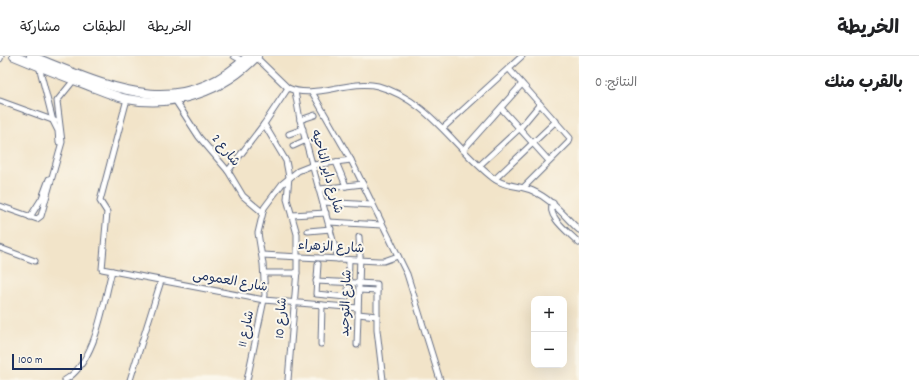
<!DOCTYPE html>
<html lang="ar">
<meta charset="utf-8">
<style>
:root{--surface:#fff;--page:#f2f2f2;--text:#202124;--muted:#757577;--line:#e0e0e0}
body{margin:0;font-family:Dekko,"Playpen Sans Arabic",sans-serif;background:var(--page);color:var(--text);direction:rtl}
.controls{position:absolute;right:12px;bottom:12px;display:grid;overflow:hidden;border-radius:8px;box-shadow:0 4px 16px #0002}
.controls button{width:36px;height:36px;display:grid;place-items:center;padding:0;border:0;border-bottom:1px solid var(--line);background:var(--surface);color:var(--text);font:20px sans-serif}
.scale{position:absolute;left:12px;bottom:10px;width:70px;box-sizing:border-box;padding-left:4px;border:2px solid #1b2f5e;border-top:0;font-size:11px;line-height:14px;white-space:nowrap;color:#1b2f5e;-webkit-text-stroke:3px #fbf7ec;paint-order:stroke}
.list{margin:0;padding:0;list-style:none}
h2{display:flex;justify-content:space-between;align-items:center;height:52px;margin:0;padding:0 16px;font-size:17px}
h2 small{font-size:13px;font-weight:400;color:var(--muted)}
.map{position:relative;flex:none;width:579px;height:324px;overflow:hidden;direction:ltr}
header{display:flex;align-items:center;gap:24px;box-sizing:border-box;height:56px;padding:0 20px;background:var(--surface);border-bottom:1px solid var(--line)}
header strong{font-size:19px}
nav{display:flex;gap:22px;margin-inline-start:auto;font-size:14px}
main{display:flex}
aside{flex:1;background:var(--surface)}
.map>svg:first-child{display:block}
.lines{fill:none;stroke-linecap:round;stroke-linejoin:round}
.minor-casing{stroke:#666e83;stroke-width:7}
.highway-casing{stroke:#666e83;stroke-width:10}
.minor{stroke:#fff;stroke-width:5}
.highway{stroke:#fff;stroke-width:8}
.labels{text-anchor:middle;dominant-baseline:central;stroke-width:4;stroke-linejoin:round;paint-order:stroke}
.street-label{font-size:13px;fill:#1b2f5e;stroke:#fbf7ec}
</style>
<header>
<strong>الخريطة</strong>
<nav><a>الخريطة</a><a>الطبقات</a><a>مشاركة</a></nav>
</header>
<main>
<aside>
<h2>بالقرب منك<small>النتائج: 0</small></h2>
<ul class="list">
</ul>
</aside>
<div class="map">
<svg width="579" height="324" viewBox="0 0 579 324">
<rect width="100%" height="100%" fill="#fbf7ec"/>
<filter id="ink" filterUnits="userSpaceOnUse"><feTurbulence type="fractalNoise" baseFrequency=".025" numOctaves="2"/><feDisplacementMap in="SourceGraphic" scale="8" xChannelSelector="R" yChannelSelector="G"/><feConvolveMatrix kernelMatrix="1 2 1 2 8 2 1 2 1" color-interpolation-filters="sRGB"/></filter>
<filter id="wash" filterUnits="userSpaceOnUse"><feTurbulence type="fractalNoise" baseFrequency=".012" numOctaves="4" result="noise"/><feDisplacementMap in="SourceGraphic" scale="16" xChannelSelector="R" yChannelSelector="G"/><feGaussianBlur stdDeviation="0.9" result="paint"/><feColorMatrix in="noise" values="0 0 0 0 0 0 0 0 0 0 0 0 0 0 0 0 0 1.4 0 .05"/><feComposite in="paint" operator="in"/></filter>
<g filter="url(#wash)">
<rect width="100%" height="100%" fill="#f2e4c9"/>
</g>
<g filter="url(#ink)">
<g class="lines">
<defs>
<g id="minor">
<polyline points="234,0 243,5"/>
<path d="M 256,1 L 288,32 C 314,44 349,23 378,30 C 429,44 454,92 493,122 C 504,131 521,129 533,135 C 553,144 564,160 579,174"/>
<polyline points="0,3 1,0"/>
<polyline points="39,10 53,65 58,75 59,86"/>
<polyline points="509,13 570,82 569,86 524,131"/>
<polyline points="295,35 300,64 338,203"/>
<polyline points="312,36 351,104 407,218 440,324"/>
<polyline points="127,43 100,145 107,156 102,213 264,244 358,252"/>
<polyline points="175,44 199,81 228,115 243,140 262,156"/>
<polyline points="0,45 55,65"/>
<polyline points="501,52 549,105"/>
<polyline points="300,64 315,59"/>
<polyline points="264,68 286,105 289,121 287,143 297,178 297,214 288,324"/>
<polyline points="443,72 522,0"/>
<polyline points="289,78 303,73"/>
<polyline points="293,90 306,84"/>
<polyline points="464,93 522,28"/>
<polyline points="336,106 346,130"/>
<polyline points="480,109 520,72 540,48"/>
<polyline points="228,115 264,68 288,32"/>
<polyline points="495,123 556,65"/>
<polyline points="320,133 363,128"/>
<polyline points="323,146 372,149"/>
<path d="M 553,147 C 545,160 571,178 579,187"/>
<polyline points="0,150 37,163 41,160 62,86 57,45 74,24"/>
<polyline points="292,159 326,157"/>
<polyline points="30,161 42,142 49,123"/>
<polyline points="329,166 382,169"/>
<polyline points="308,175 331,173"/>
<polyline points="0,192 35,205"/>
<polyline points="262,199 378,205 384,205 398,200"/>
<polyline points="318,208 316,238 346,241 348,238 349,204"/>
<polyline points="264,217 297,217"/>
<polyline points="316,225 377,228 377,274 383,324"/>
<polyline points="359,234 377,235"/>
<polyline points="358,258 377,260"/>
<polyline points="321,288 322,249"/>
<polyline points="357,289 360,200 359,181"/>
<path d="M 65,324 C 96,306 103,248 112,215"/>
<polyline points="130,324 161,225"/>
<polyline points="247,324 265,239 263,208 258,177 264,152 282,128 298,115 313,109 351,104"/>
</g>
<g id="highway">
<path d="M 14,0 C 38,10 63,20 87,29 C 100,34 114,40 127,43 C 175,52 224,35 257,0"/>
<path d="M 31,0 C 107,30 179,68 248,0"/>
</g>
</defs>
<use href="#minor" class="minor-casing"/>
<use href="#highway" class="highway-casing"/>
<use href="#minor" class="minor"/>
<use href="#highway" class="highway"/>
</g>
</g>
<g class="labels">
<g class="street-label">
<text transform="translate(225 95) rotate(51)">شارع 2</text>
<text transform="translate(326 116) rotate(74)">شارع داير الناحيه</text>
<text transform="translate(331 192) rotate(3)">شارع الزهراء</text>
<text transform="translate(230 226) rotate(10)">شارع العمومى</text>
<text transform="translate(347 247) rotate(-88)">شارع التوحيد</text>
<text transform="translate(282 262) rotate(-86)">شارع 10</text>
<text transform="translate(247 273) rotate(-78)">شارع 11</text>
</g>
</g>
</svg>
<div class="controls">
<button>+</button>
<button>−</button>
</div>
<div class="scale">100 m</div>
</div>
</main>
